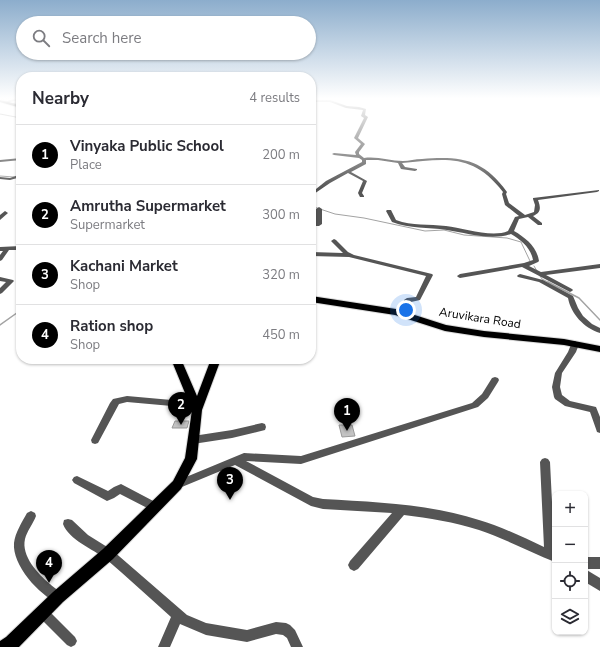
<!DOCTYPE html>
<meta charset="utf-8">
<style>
:root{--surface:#fff;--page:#f2f2f3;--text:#2b2b33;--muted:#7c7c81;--line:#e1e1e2;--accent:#000}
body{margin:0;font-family:"Nunito Sans",sans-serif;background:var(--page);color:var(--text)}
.controls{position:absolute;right:12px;bottom:12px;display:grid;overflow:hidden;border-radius:8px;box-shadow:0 1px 3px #0004}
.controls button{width:36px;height:36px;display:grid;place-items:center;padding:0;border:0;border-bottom:1px solid var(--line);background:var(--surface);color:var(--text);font:20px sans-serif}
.you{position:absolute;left:406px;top:310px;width:14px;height:14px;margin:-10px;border:3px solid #fff;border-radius:50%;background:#1a73e8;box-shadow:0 0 0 6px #1a73e833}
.badge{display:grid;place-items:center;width:26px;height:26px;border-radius:50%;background:var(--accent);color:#fff;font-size:13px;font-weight:700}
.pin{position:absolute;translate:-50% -33px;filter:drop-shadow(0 1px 2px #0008)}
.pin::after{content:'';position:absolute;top:21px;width:14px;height:12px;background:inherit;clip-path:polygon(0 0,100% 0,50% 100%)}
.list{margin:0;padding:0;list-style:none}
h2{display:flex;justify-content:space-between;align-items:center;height:52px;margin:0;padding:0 16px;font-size:17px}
h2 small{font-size:13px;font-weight:400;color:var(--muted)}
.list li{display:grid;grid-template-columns:26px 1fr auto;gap:12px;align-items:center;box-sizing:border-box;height:60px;padding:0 16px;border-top:1px solid var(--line)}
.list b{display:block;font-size:15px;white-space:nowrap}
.list p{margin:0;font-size:13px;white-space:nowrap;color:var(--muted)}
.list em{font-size:13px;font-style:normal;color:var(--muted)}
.icon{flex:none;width:22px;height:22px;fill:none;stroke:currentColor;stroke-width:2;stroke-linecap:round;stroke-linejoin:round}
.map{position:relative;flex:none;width:600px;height:647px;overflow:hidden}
.search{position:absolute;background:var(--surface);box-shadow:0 1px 3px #0004;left:16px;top:16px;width:300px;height:44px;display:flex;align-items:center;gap:10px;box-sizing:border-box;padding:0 14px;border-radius:22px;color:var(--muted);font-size:15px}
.panel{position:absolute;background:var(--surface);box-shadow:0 1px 3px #0004;left:16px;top:72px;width:300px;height:292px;border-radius:16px}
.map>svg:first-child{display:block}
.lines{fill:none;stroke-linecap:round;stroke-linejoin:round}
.stream-far1{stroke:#a3a3a3;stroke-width:1}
.stream{stroke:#a3a3a3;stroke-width:1.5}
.building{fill:#c4c4c4;stroke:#999}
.major-casing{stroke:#dbdbdb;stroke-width:2}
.minor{fill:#555;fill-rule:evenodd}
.major{fill:#000;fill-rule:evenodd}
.labels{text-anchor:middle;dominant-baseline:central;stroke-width:3;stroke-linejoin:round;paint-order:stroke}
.street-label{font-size:12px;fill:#000;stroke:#fff}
</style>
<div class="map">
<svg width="600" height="647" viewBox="0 0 600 647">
<rect width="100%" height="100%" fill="#fff"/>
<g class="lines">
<g class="stream-far1">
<polyline points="0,99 19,98"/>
<polyline points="0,114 21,118"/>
<polyline points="0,176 14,177"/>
<polyline points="311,206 335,214 364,218 425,231 444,230 464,235 507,238 521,242 530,261"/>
<polyline points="534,266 537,271"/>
<polyline points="540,276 542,279 550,283"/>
</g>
<g class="stream">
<polyline points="548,282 579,298 600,320"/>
<polyline points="0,325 21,310"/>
</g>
</g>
<g class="building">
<polygon points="175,421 189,421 187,428 172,428"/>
<polygon points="339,425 352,425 355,436 342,437"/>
</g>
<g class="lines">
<defs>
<g id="major">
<polygon points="0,100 21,105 21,108 0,102"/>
<polygon points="311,296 396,309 446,325 484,331 564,339 600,346 600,352 564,345 484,337 445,331 395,315 311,302"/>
<polygon points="171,359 181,359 197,396 211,359 221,359 202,410 197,459 181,489 113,559 63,602 19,647 0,647 0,641 6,637 53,592 103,549 173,481 185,458 192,410"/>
</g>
</defs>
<use href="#major" class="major-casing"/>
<g class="minor">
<polygon points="16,98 21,99 7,103 5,102"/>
<path d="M 311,100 L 330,100 L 347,106 L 359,107 L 366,109 L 365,115 L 368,117 L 358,138 L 365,144 L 359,152 L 359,154 L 364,158 C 377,156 390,161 403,161 C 409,161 415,159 422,159 C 461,156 483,159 507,192 L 506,194 L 509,203 L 525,215 L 534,212 L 535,205 L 533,199 L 533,198 L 599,190 L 599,191 L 597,192 L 538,200 C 541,208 541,213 533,216 L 542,223 L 542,225 L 538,225 L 528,217 L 519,219 L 514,231 C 526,238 537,247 539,261 L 538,262 L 529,266 L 541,272 L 600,264 L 600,268 L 546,275 L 572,289 L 573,290 L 572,291 L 570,292 L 522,267 L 460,278 L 458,277 L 457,276 L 460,274 L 524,263 L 533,260 C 531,248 521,240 511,234 C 491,241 467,233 447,230 C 428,227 410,229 392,222 L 386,211 L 387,210 L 391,210 L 396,220 C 412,226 429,224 446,226 C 463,228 492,238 508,231 L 515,217 L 519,216 L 505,205 L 502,194 L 503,192 C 473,153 446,159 402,163 L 405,167 L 417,169 L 417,170 L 415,171 L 401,169 L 398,163 L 378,160 L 366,160 L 366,164 L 351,172 L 367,181 L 362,193 L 364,196 L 364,197 L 360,197 L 358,193 L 363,181 L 348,173 L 330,183 L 311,196 L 311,193 L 326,181 L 362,162 L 362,160 L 359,158 L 334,155 L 332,154 L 334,153 L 356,155 L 355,152 L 361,144 L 354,138 L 364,118 L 361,116 L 363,110 L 346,108 L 330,102 L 311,102 Z"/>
<polygon points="21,158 21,160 0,162 0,160"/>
<polygon points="21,174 21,177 10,180 0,179 0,177 10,178"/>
<polygon points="319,207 322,209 322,224 319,226 311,226 311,222 316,222 316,209"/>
<polygon points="5,211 8,213 0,220 0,215"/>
<polygon points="334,239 336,240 348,252 354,255 432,274 433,275 420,300 411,302 412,316 411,318 409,318 406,316 404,300 407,298 416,297 426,276 349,257 311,256 311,252 343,253 331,241"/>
<polygon points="21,246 21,250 9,250 2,260 0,261 0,255 3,251 0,251 0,247"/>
<path d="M 520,274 L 543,280 L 573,296 L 578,308 L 583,316 L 592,324 L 600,328 L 600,333 C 584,328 571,314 568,298 L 539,282 L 518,277 L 517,276 L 518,275 Z"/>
<polygon points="0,277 13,280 14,281 2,293 0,294 0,288 6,282 0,281"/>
<polygon points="575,341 579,344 576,352 562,373 560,387 562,395 570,401 596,407 600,417 600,433 597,432 596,429 590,412 565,406 555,399 554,397 552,387 555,373 568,352 572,342"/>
<path d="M 495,377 L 498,378 L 499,380 L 498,382 L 488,398 L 478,407 L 301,464 L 246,461 L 313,497 L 323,499 C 376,502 429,504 479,520 C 502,527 523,537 544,547 L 540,462 L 542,459 L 545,458 L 548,459 L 550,462 L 555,562 C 530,552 505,539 479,530 C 454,522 429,518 404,515 L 358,569 L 354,571 L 350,569 L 348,565 L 350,561 L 392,513 L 323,509 L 311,506 L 235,465 L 177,489 L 174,488 L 172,485 L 174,482 L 244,453 L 301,456 L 472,403 L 482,394 L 492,378 Z"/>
<polygon points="127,396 194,402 197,403 198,405 197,407 194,408 127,402 119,404 98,443 95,444 92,443 91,440 110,403 113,399"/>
<polygon points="262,423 265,424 266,427 265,430 232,438 193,444 190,443 189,440 190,437 193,436 232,430"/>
<polygon points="77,476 108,491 114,487 121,484 159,504 160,507 159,510 155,512 120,494 114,498 107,501 74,483 72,480 74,477"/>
<path d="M 31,511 L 35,513 L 36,516 C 33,524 27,531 25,539 C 21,556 38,574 50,584 C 55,589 61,591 64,597 L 62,601 L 58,603 C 39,595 12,565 14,543 C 15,533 22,522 27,513 Z"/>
<path d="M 68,519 L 72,520 L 88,535 L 112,550 L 187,615 L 206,623 L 247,630 L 276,622 L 286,623 L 290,625 L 295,630 L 303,647 L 291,647 L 287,638 L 283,635 L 276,634 L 247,642 L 206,635 L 180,624 L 170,647 L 158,647 L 171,617 C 149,597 128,578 106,559 C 93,549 69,540 63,524 L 64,520 Z"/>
<rect x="585" y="557" width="15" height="12"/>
<polygon points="585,569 600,578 600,591 585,582"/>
<polygon points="43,607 47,609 75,637 77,641 75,645 71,647 67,645 39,617 37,613 39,609"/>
</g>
<use href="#major" class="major"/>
</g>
<linearGradient id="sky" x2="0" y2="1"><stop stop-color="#8cadcc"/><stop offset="0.52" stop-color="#fff"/><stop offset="1" stop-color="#fff" stop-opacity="0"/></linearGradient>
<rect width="600" height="189" fill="url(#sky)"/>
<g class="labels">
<g class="street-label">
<text transform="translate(480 318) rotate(9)">Aruvikara Road</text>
</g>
</g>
</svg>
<div class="controls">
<button>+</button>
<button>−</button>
<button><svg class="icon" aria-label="locate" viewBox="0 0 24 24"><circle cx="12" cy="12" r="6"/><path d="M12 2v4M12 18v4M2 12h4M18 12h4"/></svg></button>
<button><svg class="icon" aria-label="layers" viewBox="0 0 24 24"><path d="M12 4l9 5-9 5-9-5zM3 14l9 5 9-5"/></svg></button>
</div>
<div class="you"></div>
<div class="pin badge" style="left:347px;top:431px">1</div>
<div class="pin badge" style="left:181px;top:425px">2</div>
<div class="pin badge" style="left:230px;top:500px">3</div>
<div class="pin badge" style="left:49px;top:583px">4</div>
<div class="search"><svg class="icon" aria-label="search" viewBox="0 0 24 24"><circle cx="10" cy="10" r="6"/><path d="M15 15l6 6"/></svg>Search here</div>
<section class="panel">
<h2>Nearby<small>4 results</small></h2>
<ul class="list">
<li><span class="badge">1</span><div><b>Vinyaka Public School</b><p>Place</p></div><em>200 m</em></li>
<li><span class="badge">2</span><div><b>Amrutha Supermarket</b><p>Supermarket</p></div><em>300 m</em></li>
<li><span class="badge">3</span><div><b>Kachani Market</b><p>Shop</p></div><em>320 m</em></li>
<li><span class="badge">4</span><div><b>Ration shop</b><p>Shop</p></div><em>450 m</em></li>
</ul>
</section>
</div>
